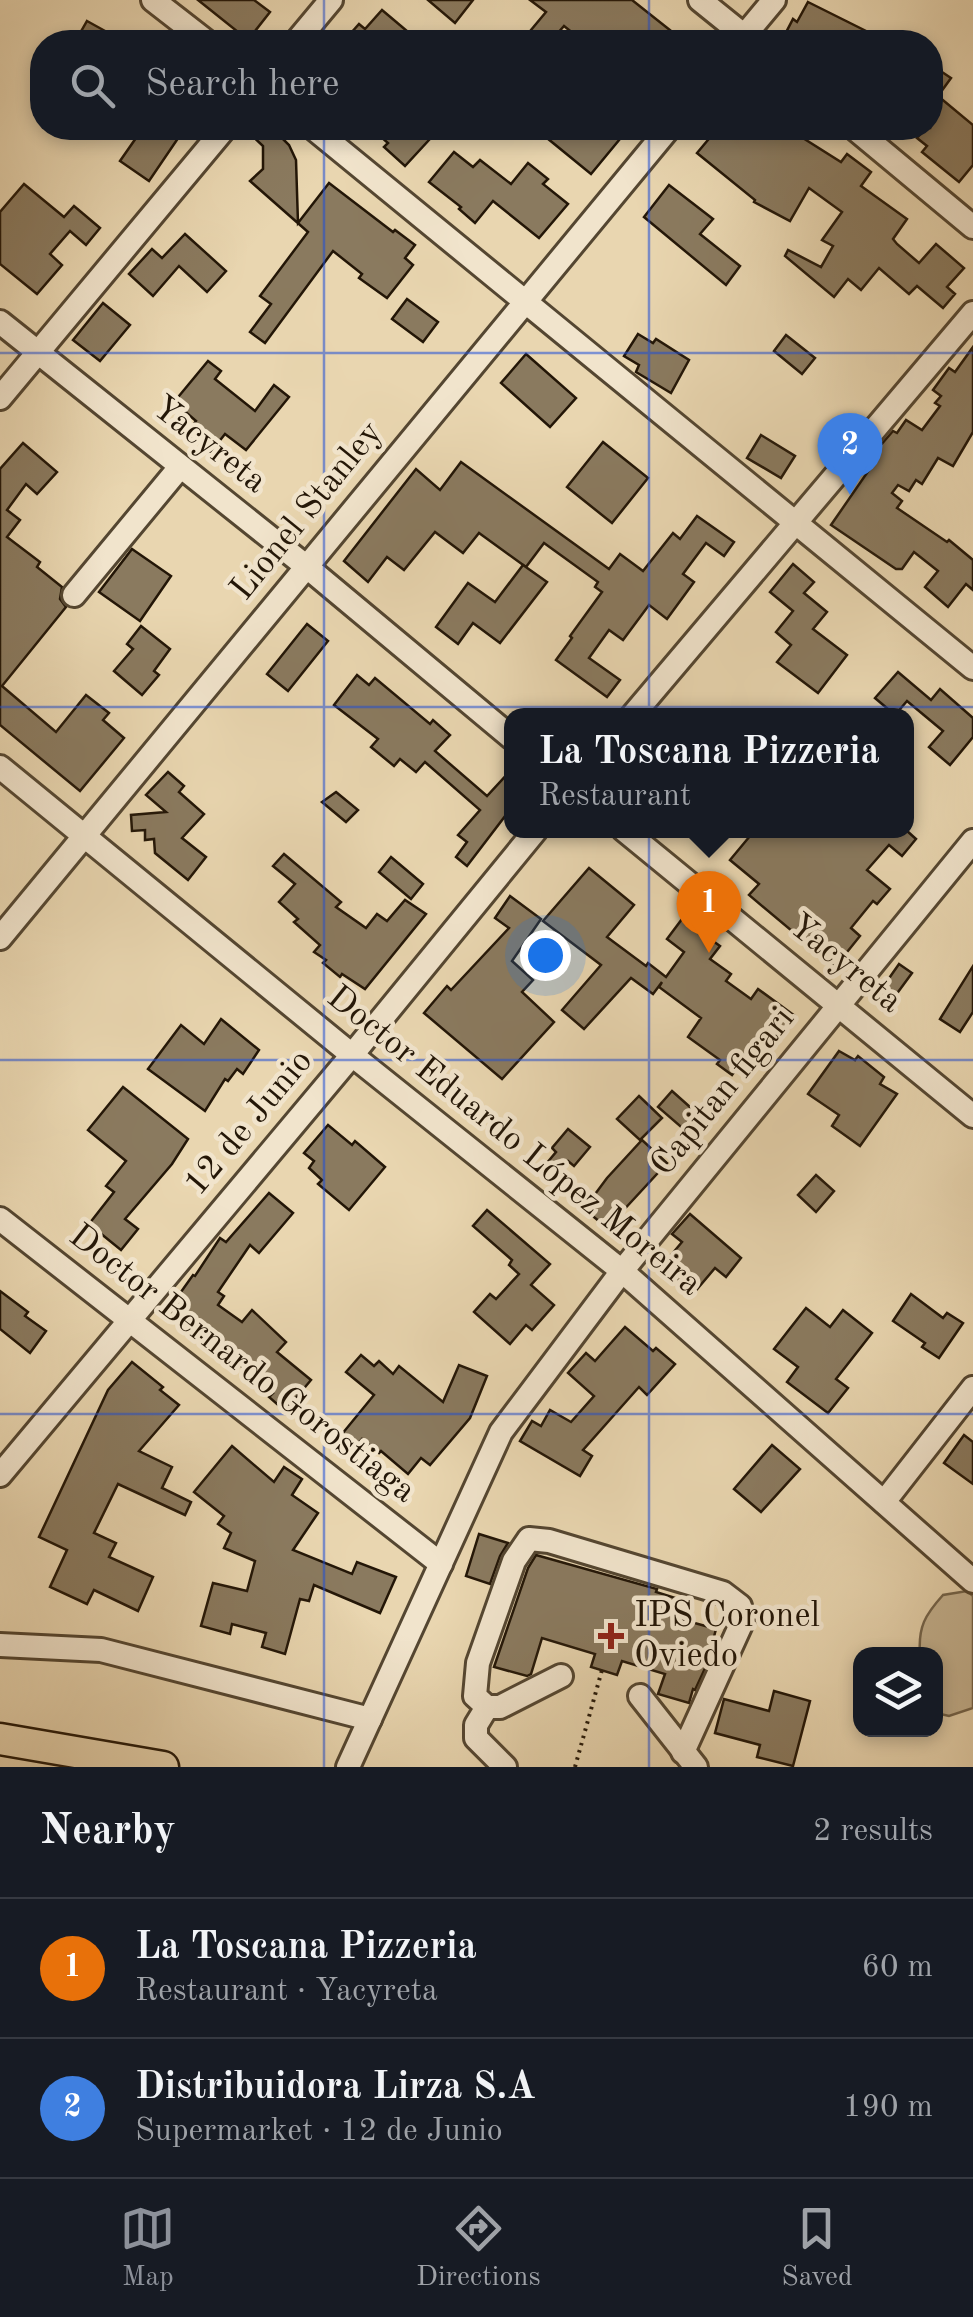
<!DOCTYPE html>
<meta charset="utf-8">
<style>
:root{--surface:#171b24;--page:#242831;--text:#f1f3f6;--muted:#9ea1a6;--line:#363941;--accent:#8c9099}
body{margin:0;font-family:"Old Standard TT",serif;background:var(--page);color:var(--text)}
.controls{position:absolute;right:30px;bottom:30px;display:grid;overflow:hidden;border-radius:20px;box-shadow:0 5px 15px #0003}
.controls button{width:90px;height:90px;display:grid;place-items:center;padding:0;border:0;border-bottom:2px solid var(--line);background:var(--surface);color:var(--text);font:50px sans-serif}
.you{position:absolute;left:545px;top:955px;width:35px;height:35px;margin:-25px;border:8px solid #fff;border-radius:50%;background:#1a73e8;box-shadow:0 0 0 15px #1a73e833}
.badge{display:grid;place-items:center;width:65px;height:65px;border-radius:50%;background:var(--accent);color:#fff;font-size:32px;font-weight:700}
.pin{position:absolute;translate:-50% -82px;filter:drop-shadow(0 2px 5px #0008)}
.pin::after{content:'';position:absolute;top:52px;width:35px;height:30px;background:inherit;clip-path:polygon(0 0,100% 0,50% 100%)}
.popup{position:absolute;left:504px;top:708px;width:410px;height:130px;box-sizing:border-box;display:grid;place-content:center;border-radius:20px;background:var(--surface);filter:drop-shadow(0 2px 8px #0005);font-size:32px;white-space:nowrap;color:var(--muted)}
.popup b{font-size:38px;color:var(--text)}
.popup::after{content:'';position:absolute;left:50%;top:100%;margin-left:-20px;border:20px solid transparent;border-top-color:var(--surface)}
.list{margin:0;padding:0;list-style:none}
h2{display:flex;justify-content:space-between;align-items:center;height:130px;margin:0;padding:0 40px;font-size:42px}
h2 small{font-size:32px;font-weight:400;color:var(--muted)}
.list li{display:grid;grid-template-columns:65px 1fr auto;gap:30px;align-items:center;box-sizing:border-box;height:140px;padding:0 40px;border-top:2px solid var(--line)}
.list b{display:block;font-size:38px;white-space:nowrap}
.list p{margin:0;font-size:32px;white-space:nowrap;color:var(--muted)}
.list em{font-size:32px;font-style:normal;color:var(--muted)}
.icon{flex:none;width:55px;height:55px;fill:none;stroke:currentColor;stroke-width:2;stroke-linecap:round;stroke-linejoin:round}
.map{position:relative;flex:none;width:973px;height:1767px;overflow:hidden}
.search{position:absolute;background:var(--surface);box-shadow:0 5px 15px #0003;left:30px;right:30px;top:30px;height:110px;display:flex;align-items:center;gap:25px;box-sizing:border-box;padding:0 35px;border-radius:40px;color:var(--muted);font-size:38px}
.sheet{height:410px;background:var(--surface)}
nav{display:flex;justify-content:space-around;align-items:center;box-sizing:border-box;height:140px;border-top:2px solid var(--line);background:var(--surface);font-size:28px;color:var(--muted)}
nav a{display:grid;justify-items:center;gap:5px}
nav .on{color:var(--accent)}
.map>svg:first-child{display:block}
.green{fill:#c7b593;stroke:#75664d;stroke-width:2.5}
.building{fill:#8a7a5f;stroke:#231607;stroke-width:2.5}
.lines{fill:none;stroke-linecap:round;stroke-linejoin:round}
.minor-casing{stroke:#544631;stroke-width:28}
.major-casing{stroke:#231607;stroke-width:35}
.path{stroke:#231607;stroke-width:4;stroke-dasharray:2.5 5;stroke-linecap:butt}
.minor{stroke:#f1e4cc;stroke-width:22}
.major{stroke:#e9d6b0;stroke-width:30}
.grid{fill:none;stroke:#1d4ed8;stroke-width:2.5;stroke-opacity:0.55}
.poi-dot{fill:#8f2418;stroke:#f1e4cc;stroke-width:4}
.labels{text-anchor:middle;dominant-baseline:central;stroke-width:9;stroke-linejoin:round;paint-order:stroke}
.street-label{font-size:35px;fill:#231607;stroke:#f1e4cc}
.poi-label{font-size:35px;fill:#231607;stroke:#f1e4cc;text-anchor:start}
</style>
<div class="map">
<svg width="973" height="1767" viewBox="0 0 973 1767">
<rect width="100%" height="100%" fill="#e9d6b0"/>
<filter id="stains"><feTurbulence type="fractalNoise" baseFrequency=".002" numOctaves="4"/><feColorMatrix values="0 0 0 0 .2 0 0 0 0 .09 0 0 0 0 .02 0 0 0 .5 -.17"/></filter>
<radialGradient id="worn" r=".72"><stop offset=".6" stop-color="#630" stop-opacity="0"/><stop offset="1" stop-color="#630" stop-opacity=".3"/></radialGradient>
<path class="green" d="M 967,1591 L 973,1596 L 973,1708 L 949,1716 L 936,1713 L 936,1654 L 920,1654 C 918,1627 925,1615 943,1595 Z"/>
<g class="building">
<polygon points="198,0 254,0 270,12 248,40"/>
<polygon points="428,0 473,0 455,23"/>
<polygon points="530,0 632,0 685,42 584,42 564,26 550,42 521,42 546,12"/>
<polygon points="808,2 866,31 860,42 781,42 793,19 797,22"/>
<polygon points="382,10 420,42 343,42 359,24 365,29"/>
<polygon points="87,21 125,42 75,42"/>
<polygon points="930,64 951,78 938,96 973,125 973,165 959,182 922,152 927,146 917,138 926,128 930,128"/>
<polygon points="121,128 185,128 149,181 120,161 136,138"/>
<polygon points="244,128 272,128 289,145 296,160 298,223 329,183 393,232 395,230 415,245 405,258 413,265 387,298 359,278 362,274 333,251 265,343 250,332 271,304 260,296 308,232 250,181 263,169 263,146"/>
<polygon points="371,128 440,128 405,166 384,147 388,143"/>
<polygon points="556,128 629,128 591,174 547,138"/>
<polygon points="718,128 761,128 776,138 782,128 787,128 841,162 847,154 871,172 861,186 907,219 893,239 897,244 919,263 936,244 964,268 947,287 955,294 943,308 917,286 909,294 879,268 861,290 848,279 834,297 785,256 788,250 821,267 833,246 822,240 842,212 809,188 790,221 754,202 755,200 697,153"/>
<polygon points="454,152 473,167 480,160 511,184 528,163 548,179 543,184 568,204 539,238 493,201 475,223 459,209 461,207 429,182"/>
<polygon points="24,184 64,217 74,206 100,228 86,245 70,231 50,254 62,265 37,294 0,264 0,212"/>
<polygon points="669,185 713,219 700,234 740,266 726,285 644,217"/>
<polygon points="185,234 226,271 207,292 179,266 153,296 129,274 152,249 162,258"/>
<polygon points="407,299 438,322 423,342 392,319"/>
<polygon points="103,303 130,325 100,361 73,340"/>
<polygon points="638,334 653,343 656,339 689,360 671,393 636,372 639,365 624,356"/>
<polygon points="786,335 815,358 802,374 774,351"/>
<polygon points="973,347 973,432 953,466 938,458 922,484 916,480 909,491 898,485 892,493 902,501 897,508 947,542 949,540 973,560 973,590 966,584 948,607 925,587 938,571 914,552 902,569 896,569 831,525 878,457 873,454 893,431 897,433 906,420 922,430 940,406 935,403 941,396 933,390 949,368 955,372"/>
<polygon points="526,354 576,398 550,427 501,383"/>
<polygon points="208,361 221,371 215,379 255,411 274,385 289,397 246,450 225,434 210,453 186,434 196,421 174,402"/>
<polygon points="761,435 795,456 781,478 747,458"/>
<polygon points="603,442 648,478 612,523 567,487"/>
<polygon points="23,443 57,472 37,494 26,484 7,510 20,520 7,537 40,562 37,567 62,587 60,599 66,607 2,686 56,732 86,695 109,713 103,720 124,738 80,791 0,725 0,469"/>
<polygon points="461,462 609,569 620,554 643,571 673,533 680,539 697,516 734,542 724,556 706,543 683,574 694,582 667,619 649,605 623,640 609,630 589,658 620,680 607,697 556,660 572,638 570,636 602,592 595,587 598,582 544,543 526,567 479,533 463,553 435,532 404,570 387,557 368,582 344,561 416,469 440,490"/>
<polygon points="132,549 171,576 140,621 99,592"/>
<polygon points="793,564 814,582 804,593 827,612 813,629 847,655 818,693 777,662 791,645 776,632 793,611 770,592"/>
<polygon points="523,565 547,582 500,643 473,623 458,644 436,627 468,583 495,602"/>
<polygon points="307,624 328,641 288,691 267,674"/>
<polygon points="141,626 170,649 154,671 159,675 142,695 114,671 133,649 127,644"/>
<polygon points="898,672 931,700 940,689 973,718 973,737 950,765 929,747 943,731 907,701 895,715 875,698"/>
<polygon points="357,675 369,685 375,678 430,724 433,720 450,735 435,751 487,796 512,769 512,807 467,866 456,857 467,842 458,835 480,810 425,762 416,772 400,759 394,766 371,747 378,739 334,705"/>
<polygon points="168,772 184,786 179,792 204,814 182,838 206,857 188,880 155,853 154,839 145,840 145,830 132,831 131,815 166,812 146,795"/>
<polygon points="336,792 358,810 346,822 322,802"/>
<polygon points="755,830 906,830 916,839 902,856 889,845 867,870 890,889 877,904 873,901 851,928 860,936 835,967 749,895 759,884 730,860"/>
<polygon points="284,854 341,902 336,907 366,928 377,914 387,921 405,900 426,914 365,989 342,974 340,977 323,963 326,960 314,952 320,945 294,922 298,919 279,902 295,884 273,866"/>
<polygon points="391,857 423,884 411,899 379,872"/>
<polygon points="589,868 634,905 607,937 646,966 648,963 666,977 684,952 667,939 682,919 720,946 710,959 731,974 726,981 751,999 758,989 795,1016 770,1049 757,1040 732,1075 717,1064 720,1060 688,1037 701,1018 659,987 662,982 653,994 631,978 584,1029 562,1010 601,965 543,921"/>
<polygon points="510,896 541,919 512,961 533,980 522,992 554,1022 502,1079 424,1013 447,986 451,990 509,928 495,918"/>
<polygon points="899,964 912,973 890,1003 878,994"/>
<polygon points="973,966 973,1012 960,1032 940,1019"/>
<polygon points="221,1019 259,1050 243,1074 237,1069 228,1081 225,1079 205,1111 148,1069 181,1025 204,1044"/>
<polygon points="839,1051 855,1060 858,1056 884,1077 880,1084 897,1094 860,1146 832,1126 839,1115 808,1094"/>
<polygon points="123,1087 188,1139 172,1164 125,1219 138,1229 121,1250 89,1224 114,1192 106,1186 126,1161 88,1130"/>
<polygon points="672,1091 700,1116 687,1132 658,1107"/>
<polygon points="639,1096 662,1118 640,1140 617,1119"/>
<polygon points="328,1125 352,1145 355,1141 385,1167 349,1210 318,1184 322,1180 309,1168 314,1161 304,1153"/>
<polygon points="568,1129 590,1147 574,1166 568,1161 558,1173 546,1164 556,1152 552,1148"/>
<polygon points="642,1140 667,1163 620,1214 628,1220 616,1235 584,1209 607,1178"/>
<polygon points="816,1175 834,1191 816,1212 798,1195"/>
<polygon points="269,1193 293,1213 259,1253 250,1245 218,1292 224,1296 218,1305 242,1322 252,1310 286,1342 277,1352 311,1380 285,1411 269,1397 273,1393 215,1344 214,1346 166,1313 193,1275 195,1276 220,1238 226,1242"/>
<polygon points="487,1210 550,1264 531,1285 554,1305 532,1330 526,1325 510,1344 474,1312 490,1294 496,1299 519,1274 509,1265 512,1260 473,1226"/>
<polygon points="690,1214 741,1258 726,1277 715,1268 693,1294 661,1267 682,1242 672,1234"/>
<polygon points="0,1291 28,1312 25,1316 46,1331 30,1353 0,1329"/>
<polygon points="911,1294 943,1318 947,1313 963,1323 939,1358 922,1347 925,1343 893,1321"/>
<polygon points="806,1308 830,1327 843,1310 872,1333 836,1379 848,1388 828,1413 787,1382 798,1367 774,1349"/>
<polygon points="625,1327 653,1351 656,1348 675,1364 647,1395 639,1387 583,1450 592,1456 580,1476 520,1441 532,1421 541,1426 550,1410 571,1422 594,1396 568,1373 586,1353 595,1361"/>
<polygon points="361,1355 374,1366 379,1361 393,1374 399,1366 443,1402 459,1365 487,1376 470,1418 430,1465 421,1458 408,1474 381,1451 379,1453 362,1439 356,1446 342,1434 374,1395 346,1372"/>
<polygon points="132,1362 163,1387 160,1390 179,1405 139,1451 172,1467 162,1488 191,1502 185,1515 118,1484 94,1533 116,1543 109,1557 153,1577 138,1611 94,1590 87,1604 50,1587 67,1550 39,1537 108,1390"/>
<polygon points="964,1435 973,1442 973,1484 944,1463"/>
<polygon points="772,1445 800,1469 761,1512 734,1489"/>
<polygon points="232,1446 274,1482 284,1467 302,1479 292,1495 318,1513 293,1550 352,1574 357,1562 396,1577 380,1613 314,1585 309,1601 300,1599 285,1654 262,1647 266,1633 232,1624 230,1634 201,1626 213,1583 247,1591 255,1561 224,1548 231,1533 218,1524 224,1516 194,1492"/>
<polygon points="479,1534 508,1543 500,1556 490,1584 466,1576"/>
<polygon points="536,1555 657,1589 656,1592 685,1601 680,1619 716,1629 707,1664 695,1690 693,1689 689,1703 658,1694 665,1674 622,1661 617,1675 591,1667 595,1654 542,1638 531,1674 527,1676 494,1667 528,1568"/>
<polygon points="774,1691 810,1701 793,1766 757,1757 760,1745 715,1733 724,1699 769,1711"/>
</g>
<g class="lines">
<defs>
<g id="minor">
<polyline points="153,0 207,42"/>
<polyline points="700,0 752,42"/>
<polyline points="296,42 331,0"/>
<polyline points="739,42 774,0"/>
<polyline points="313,128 973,668"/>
<polyline points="854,128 973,227"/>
<polyline points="0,322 307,567 512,738"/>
<polyline points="0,398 225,128"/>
<polyline points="74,595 180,467"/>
<polyline points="632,716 973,313"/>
<polyline points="0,767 352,1055 622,1271 973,1581"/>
<polyline points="624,830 973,1116"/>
<polyline points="0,938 669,128"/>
<polyline points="0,1219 441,1564"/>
<polyline points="0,1475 352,1055 536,830"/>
<polyline points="884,1502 973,1388"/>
<polyline points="0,1645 101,1650 370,1719"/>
<polyline points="640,1696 696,1767"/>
<polyline points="487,1707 500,1707 561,1676"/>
<polyline points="348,1767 501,1432 622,1271 973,841"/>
<polyline points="505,1767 476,1738 476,1725 487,1707 475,1696 478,1663 514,1561 529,1539 549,1541 723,1593 740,1606 743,1620 683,1752"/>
</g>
<polyline id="major" points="0,1739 163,1767"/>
</defs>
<use href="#minor" class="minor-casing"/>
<use href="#major" class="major-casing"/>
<polyline class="path" points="575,1767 602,1670"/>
<use href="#minor" class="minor"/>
<use href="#major" class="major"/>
</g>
<path class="grid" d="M 324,0 L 324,42M 649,0 L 649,42M 324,128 L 324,1767M 649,128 L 649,1767M 0,353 L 973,353M 0,707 L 973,707M 0,1060 L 973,1060M 0,1414 L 973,1414"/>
<path class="poi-dot" d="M606 1621h10v10h10v10h-10v10h-10v-10h-10v-10h10z"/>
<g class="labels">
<g class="street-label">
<text transform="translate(209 445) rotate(38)">Yacyreta</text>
<text transform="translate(307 511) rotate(-51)">Lionel Stanley</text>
<text transform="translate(845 964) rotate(39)">Yacyreta</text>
<text transform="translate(723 1092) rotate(-51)">Capitan figari</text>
<text transform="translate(249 1123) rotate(-50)">12 de Junio</text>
<text transform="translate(514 1141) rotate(39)">Doctor Eduardo López Moreira</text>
<text transform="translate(242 1364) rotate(38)">Doctor Bernardo Gorostiaga</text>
</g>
<g class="poi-label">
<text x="634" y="1616">IPS Coronel<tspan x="634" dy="40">Oviedo</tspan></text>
</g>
</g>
<rect width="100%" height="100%" filter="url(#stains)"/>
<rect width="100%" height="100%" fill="url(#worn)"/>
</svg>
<div class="controls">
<button><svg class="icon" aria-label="layers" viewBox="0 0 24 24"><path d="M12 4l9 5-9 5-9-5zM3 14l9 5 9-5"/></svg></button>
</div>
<div class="you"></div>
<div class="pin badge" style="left:709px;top:953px;background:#e8710a">1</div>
<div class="popup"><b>La Toscana Pizzeria</b>Restaurant</div>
<div class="pin badge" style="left:850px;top:495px;background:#3f7fe0">2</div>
<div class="search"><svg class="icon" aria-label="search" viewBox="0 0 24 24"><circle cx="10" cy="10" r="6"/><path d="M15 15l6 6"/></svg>Search here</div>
</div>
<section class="sheet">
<h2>Nearby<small>2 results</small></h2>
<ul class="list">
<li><span class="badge" style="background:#e8710a">1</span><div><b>La Toscana Pizzeria</b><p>Restaurant · Yacyreta</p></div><em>60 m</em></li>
<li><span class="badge" style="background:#3f7fe0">2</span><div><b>Distribuidora Lirza S.A</b><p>Supermarket · 12 de Junio</p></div><em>190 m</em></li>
</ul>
</section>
<nav>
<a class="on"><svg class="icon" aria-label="map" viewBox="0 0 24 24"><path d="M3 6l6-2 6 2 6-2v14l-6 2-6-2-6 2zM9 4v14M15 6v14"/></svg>Map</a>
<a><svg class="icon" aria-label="directions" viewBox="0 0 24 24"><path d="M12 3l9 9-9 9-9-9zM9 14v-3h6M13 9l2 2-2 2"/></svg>Directions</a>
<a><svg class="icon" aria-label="saved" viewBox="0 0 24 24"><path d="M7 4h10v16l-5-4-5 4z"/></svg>Saved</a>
</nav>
